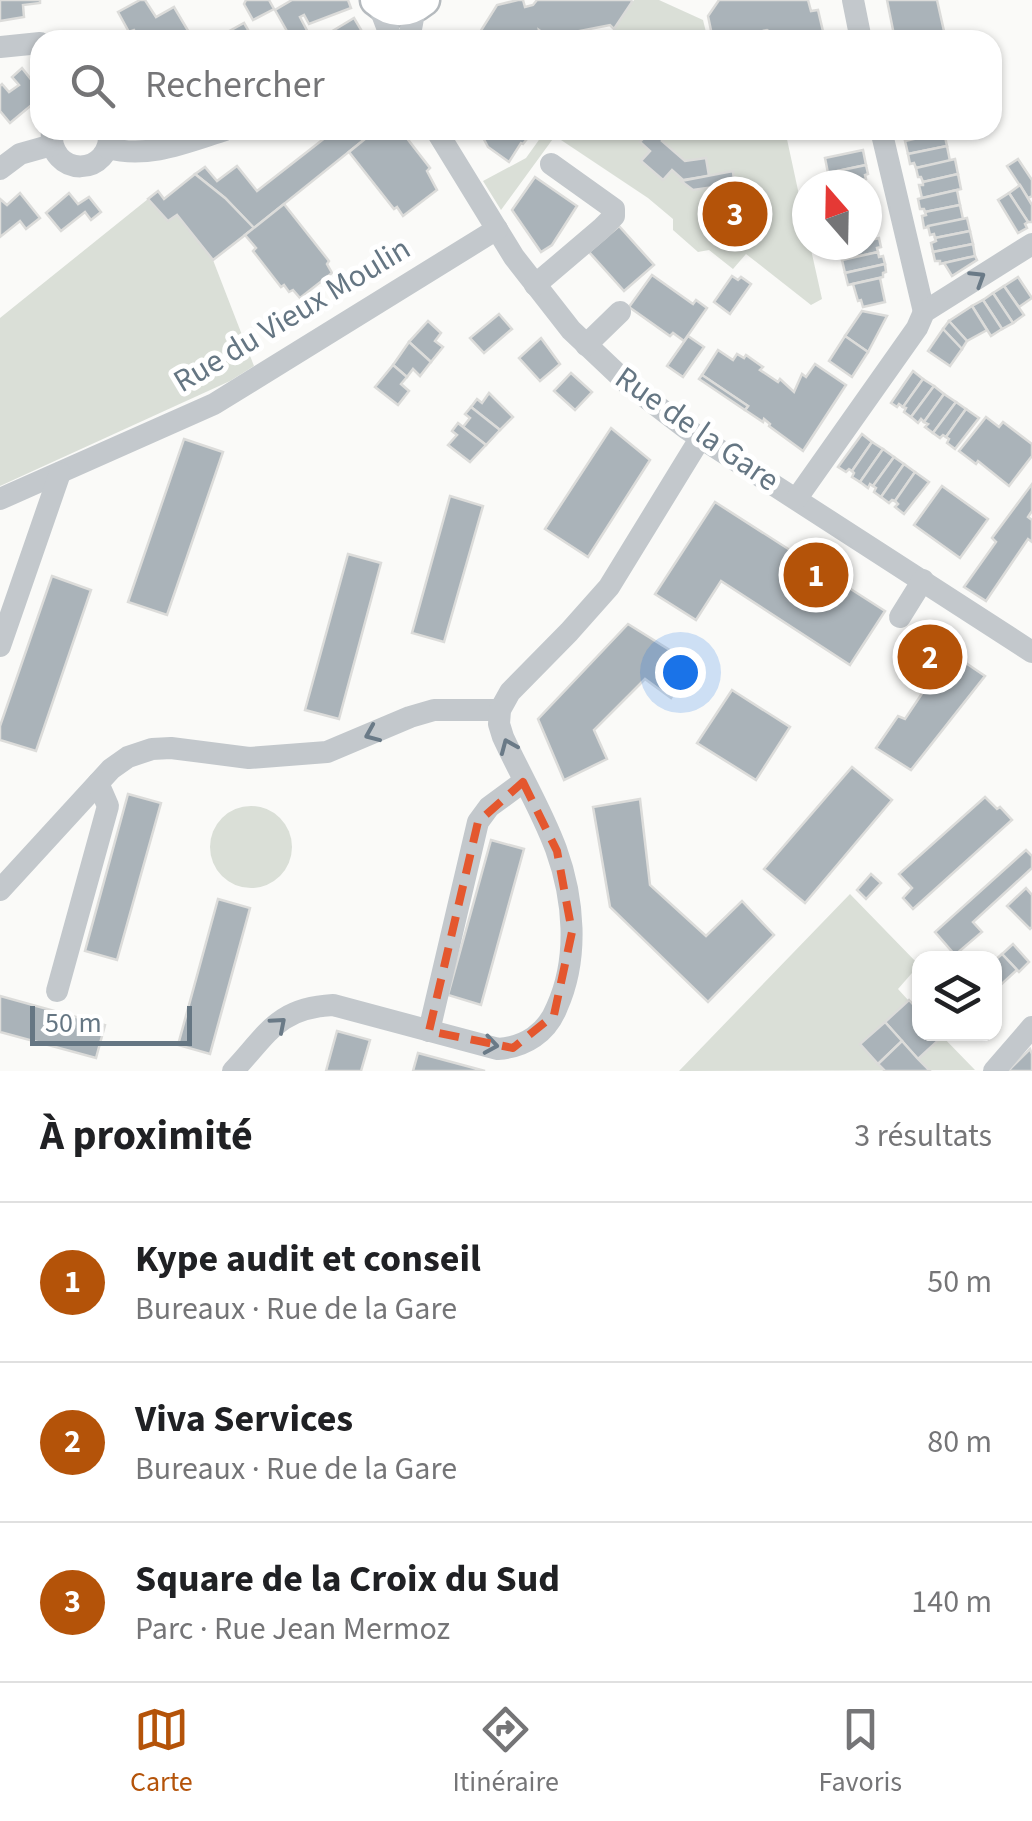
<!DOCTYPE html>
<html lang="fr">
<meta charset="utf-8">
<style>
:root{--surface:#fff;--page:#f6f6f6;--text:#202124;--muted:#757577;--line:#e0e0e0;--accent:#b45309}
body{margin:0;font-family:"Source Sans 3",sans-serif;background:var(--page);color:var(--text)}
.controls{position:absolute;right:30px;bottom:30px;display:grid;overflow:hidden;border-radius:20px;box-shadow:0 2px 8px #0004}
.controls button{width:90px;height:90px;display:grid;place-items:center;padding:0;border:0;border-bottom:2px solid var(--line);background:var(--surface);color:var(--text);font:50px sans-serif}
.compass{position:absolute;left:792px;top:170px;width:90px;height:90px;border-radius:50%;background:var(--surface);box-shadow:0 2px 8px #0004;rotate:340deg}
.scale{position:absolute;left:30px;bottom:25px;width:162px;box-sizing:border-box;padding-left:10px;border:5px solid #657683;border-top:0;font-size:28px;line-height:35px;white-space:nowrap;color:#657683;-webkit-text-stroke:8px #fff;paint-order:stroke}
.you{position:absolute;left:680px;top:672px;width:35px;height:35px;margin:-25px;border:8px solid #fff;border-radius:50%;background:#1a73e8;box-shadow:0 0 0 15px #1a73e833}
.badge{display:grid;place-items:center;width:65px;height:65px;border-radius:50%;background:var(--accent);color:#fff;font-size:32px;font-weight:700}
.pin{position:absolute;translate:-50% -50%;border:5px solid #fff;box-shadow:0 2px 10px #0006}
.list{margin:0;padding:0;list-style:none}
h2{display:flex;justify-content:space-between;align-items:center;height:130px;margin:0;padding:0 40px;font-size:42px}
h2 small{font-size:32px;font-weight:400;color:var(--muted)}
.list li{display:grid;grid-template-columns:65px 1fr auto;gap:30px;align-items:center;box-sizing:border-box;height:160px;padding:0 40px;border-top:2px solid var(--line)}
.list b{display:block;font-size:38px;white-space:nowrap}
.list p{margin:0;font-size:32px;white-space:nowrap;color:var(--muted)}
.list em{font-size:32px;font-style:normal;color:var(--muted)}
.icon{flex:none;width:55px;height:55px;fill:none;stroke:currentColor;stroke-width:2;stroke-linecap:round;stroke-linejoin:round}
.map{position:relative;flex:none;width:1032px;height:1071px;overflow:hidden}
.search{position:absolute;background:var(--surface);box-shadow:0 2px 8px #0004;left:30px;right:30px;top:30px;height:110px;display:flex;align-items:center;gap:25px;box-sizing:border-box;padding:0 35px;border-radius:30px;color:var(--muted);font-size:38px}
.sheet{height:610px;background:var(--surface)}
nav{display:flex;justify-content:space-around;align-items:center;box-sizing:border-box;height:140px;border-top:2px solid var(--line);background:var(--surface);font-size:28px;color:var(--muted)}
nav a{display:grid;justify-items:center;gap:5px}
nav .on{color:var(--accent)}
.map>svg:first-child{display:block}
.green{fill:#dadfd7}
.building{fill:#aab3b9;stroke:#dcdcda;stroke-width:2.5}
.lines{fill:none;stroke-linecap:round;stroke-linejoin:round}
.major-casing{stroke:#b5babe;stroke-width:35}
.minor{stroke:#c3c8cc;stroke-width:22}
.major{stroke:#fff;stroke-width:30}
.oneway{stroke:#6a7a87}
.marked{fill:none;stroke:#e4572e;stroke-width:8;stroke-dasharray:20 12;stroke-linejoin:round}
.labels{text-anchor:middle;dominant-baseline:central;stroke-width:10;stroke-linejoin:round;paint-order:stroke}
.street-label{font-size:32px;fill:#657683;stroke:#fff}
</style>
<div class="map">
<svg width="1032" height="1071" viewBox="0 0 1032 1071">
<rect width="100%" height="100%" fill="#fafaf8"/>
<g class="green">
<polygon points="634,0 659,0 703,20 708,40 606,40"/>
<polygon points="546,130 785,130 807,232 807,245 810,245 822,299 811,305 746,254 733,269 709,250 698,252 673,230 673,219 648,198 555,136 501,210 483,181 526,158"/>
<polygon points="148,199 168,221 177,215 213,260 254,366 230,381 0,486 0,318"/>
<circle cx="251" cy="847" r="41"/>
<polygon points="850,894 919,965 898,989 919,1012 920,1034 940,1034 975,1070 679,1071"/>
</g>
<g class="building">
<polygon points="0,0 40,0 40,3 23,5 24,17 0,21"/>
<polygon points="140,0 145,0 156,17 174,7 193,39 136,40 139,38 134,30 129,32 118,12"/>
<polygon points="246,0 269,0 274,9 253,20 244,4"/>
<polygon points="292,0 348,0 351,8 309,24 304,15 300,17 312,40 292,40 275,10"/>
<polygon points="518,0 523,0 525,7 533,5 537,0 631,0 632,2 614,29 610,25 549,37 539,30 541,39 536,40 475,40 497,5"/>
<polygon points="719,0 808,0 811,11 818,10 825,40 775,40 773,34 767,30 735,37 736,40 713,40 708,16"/>
<polygon points="887,0 937,0 946,40 895,40"/>
<polygon points="354,18 366,38 363,40 322,40 321,38"/>
<polygon points="244,23 254,40 213,40"/>
<polygon points="22,68 40,91 40,98 10,123 0,111 0,86 2,84 9,92 19,85 12,77"/>
<polygon points="335,130 376,130 254,228 225,198 195,174 205,167 217,181 237,166 257,191"/>
<polygon points="376,130 395,130 399,135 402,132 430,168 427,171 437,190 403,216 397,207 394,209 349,152"/>
<polygon points="479,130 530,130 525,138 527,139 523,144 521,143 509,162 488,147"/>
<polygon points="651,130 662,130 668,135 662,141 685,161 706,158 709,176 683,180 672,170 663,180 641,161 650,151 640,142"/>
<polygon points="944,132 947,146 908,154 905,141"/>
<polygon points="947,146 950,161 916,168 914,163 910,164 908,154"/>
<polygon points="863,150 866,165 828,173 825,158"/>
<polygon points="955,159 958,174 923,182 921,177 918,177 916,168"/>
<polygon points="1018,159 1032,180 1032,196 1028,198 1007,166"/>
<polygon points="866,165 868,174 865,175 866,179 841,185 830,185 828,173"/>
<polygon points="733,171 734,182 722,184 721,186 693,190 681,181"/>
<polygon points="195,174 225,198 254,228 213,260 177,215 168,221 148,199 158,191 164,199"/>
<polygon points="958,174 961,189 922,198 919,185 923,185 923,182"/>
<polygon points="535,177 577,206 552,245 541,252 512,210"/>
<polygon points="1020,185 1032,205 1032,222 1028,222 1009,193"/>
<polygon points="957,190 960,205 925,212 924,209 920,209 918,199"/>
<polygon points="20,193 40,218 26,229 20,221 0,237 0,199 7,205"/>
<polygon points="69,193 78,204 89,197 101,212 91,220 85,212 61,231 46,213"/>
<polygon points="1009,193 1028,222 1025,224 1027,228 1018,233 998,200"/>
<polygon points="284,204 329,261 327,264 332,273 300,298 293,290 289,292 284,285 281,287 253,251 256,248 245,235"/>
<polygon points="960,205 963,219 924,228 922,216 926,215 925,212"/>
<polygon points="967,218 970,231 935,238 934,234 930,235 928,226"/>
<polygon points="619,226 654,265 624,291 589,252"/>
<polygon points="970,231 973,244 933,252 931,243 936,241 935,238"/>
<polygon points="879,238 881,247 877,248 878,252 842,260 840,247 867,245 867,241"/>
<polygon points="973,244 975,256 940,264 940,261 935,261 933,252"/>
<polygon points="878,252 879,257 883,256 885,264 845,273 842,260"/>
<polygon points="975,256 977,260 952,276 944,263"/>
<polygon points="885,264 886,272 883,273 883,277 848,285 845,273"/>
<polygon points="652,275 693,304 696,300 707,308 684,341 673,333 670,336 629,307"/>
<polygon points="732,276 738,280 741,277 751,284 730,314 714,302"/>
<polygon points="1018,277 1032,298 1019,307 1004,286"/>
<polygon points="880,278 885,302 863,307 861,300 858,301 853,284"/>
<polygon points="1004,286 1024,315 1013,323 993,293"/>
<polygon points="993,293 1013,323 1002,329 983,300"/>
<polygon points="983,300 1002,329 991,336 972,306"/>
<polygon points="972,306 987,330 967,341 949,321"/>
<polygon points="862,311 887,316 868,352 845,336"/>
<polygon points="499,314 512,329 484,353 470,338"/>
<polygon points="428,321 441,333 435,341 443,347 431,362 409,342"/>
<polygon points="949,321 967,341 962,349 943,329"/>
<polygon points="943,329 962,349 950,366 928,351"/>
<polygon points="688,336 704,347 683,377 667,366"/>
<polygon points="845,336 868,352 852,377 829,361"/>
<polygon points="541,338 560,364 540,381 519,358"/>
<polygon points="409,342 431,362 420,376 413,369 407,377 393,365"/>
<polygon points="718,350 733,360 737,354 744,358 746,355 763,367 760,370 778,382 780,379 794,392 802,374 806,377 815,364 846,385 803,451 769,426 770,424 764,419 763,422 745,410 748,406 702,375"/>
<polygon points="393,365 407,377 401,384 409,391 398,405 375,387"/>
<polygon points="913,371 923,379 903,407 899,404 897,407 891,403"/>
<polygon points="571,373 592,392 575,410 554,391"/>
<polygon points="702,375 748,406 745,410 699,379"/>
<polygon points="923,379 934,386 911,417 904,412 906,408 903,407"/>
<polygon points="934,386 944,394 924,422 921,419 918,423 911,417"/>
<polygon points="489,393 513,417 500,430 471,407 477,399 482,403"/>
<polygon points="944,394 956,402 933,433 925,427 928,424 924,422"/>
<polygon points="956,402 966,409 946,437 943,435 940,438 933,433"/>
<polygon points="471,407 500,430 486,445 463,427 470,418 465,414"/>
<polygon points="966,409 979,418 955,449 947,443 949,439 946,437"/>
<polygon points="986,417 999,427 1003,422 1032,444 1032,456 1009,486 978,461 976,464 959,451"/>
<polygon points="458,423 486,445 470,462 448,445 457,435 452,431"/>
<polygon points="611,428 650,460 588,557 545,529"/>
<polygon points="862,434 872,442 852,471 849,469 846,472 838,467"/>
<polygon points="184,439 223,452 167,615 128,602"/>
<polygon points="872,442 883,449 860,482 852,477 854,473 852,471"/>
<polygon points="883,449 894,457 873,486 870,484 868,488 860,482"/>
<polygon points="894,457 904,464 881,497 874,492 876,488 873,486"/>
<polygon points="904,464 915,472 895,501 892,500 889,503 881,497"/>
<polygon points="915,472 929,482 904,514 895,507 898,504 895,501"/>
<polygon points="1032,484 1032,511 1028,517 1032,520 1032,542 1028,539 986,601 964,587 996,542 992,538"/>
<polygon points="942,486 988,519 960,558 914,525"/>
<polygon points="450,496 483,506 444,642 412,633"/>
<polygon points="715,502 885,611 850,665 721,581 696,620 655,594"/>
<polygon points="348,554 381,563 339,719 305,710"/>
<polygon points="52,576 91,590 36,751 0,740 0,726"/>
<polygon points="628,624 692,664 671,698 645,679 594,730 607,759 564,780 538,719"/>
<polygon points="923,634 985,676 911,770 876,748 898,716 905,719 927,686 899,668"/>
<polygon points="732,690 790,727 756,780 697,743"/>
<polygon points="852,767 892,800 805,903 764,869"/>
<polygon points="128,794 161,803 117,960 85,951"/>
<polygon points="985,797 997,809 1000,807 1012,820 913,909 903,898 912,888 899,874"/>
<polygon points="640,799 650,885 706,936 742,901 774,935 708,1002 610,907 593,807"/>
<polygon points="491,840 524,849 481,1005 448,995"/>
<polygon points="1026,850 1032,856 1032,868 973,922 982,932 955,955 935,932"/>
<polygon points="871,874 881,883 866,899 857,890"/>
<polygon points="1026,888 1032,895 1032,927 1030,929 1007,906"/>
<polygon points="218,899 250,908 210,1054 178,1045"/>
<polygon points="1013,944 1029,962 1019,972 1002,954"/>
<polygon points="1002,954 1017,970 994,991 994,961"/>
<polygon points="0,996 105,1025 96,1058 0,1032"/>
<polygon points="909,1000 920,1012 920,1034 940,1034 943,1036 918,1059 885,1022"/>
<polygon points="885,1022 902,1041 878,1064 860,1044"/>
<polygon points="337,1031 370,1040 361,1071 326,1071"/>
<polygon points="902,1041 918,1059 930,1071 885,1071 878,1064"/>
<polygon points="1030,1049 1032,1054 1032,1071 1008,1071"/>
<polygon points="418,1053 485,1071 413,1071"/>
</g>
<g class="lines">
<defs>
<path id="major" d="M 376,0 C 392,14 408,13 424,0"/>
</defs>
<use href="#major" class="major-casing"/>
<g class="minor">
<polyline points="853,0 861,40"/>
<polyline points="378,3 392,40"/>
<polyline points="409,40 415,7"/>
<polyline points="0,47 40,43"/>
<path d="M 52,130 C 47,179 114,178 109,130"/>
<polyline points="436,130 514,257 571,330 627,383 687,429 1032,652"/>
<polyline points="881,130 924,312"/>
<path d="M 108,148 C 148,159 187,142 225,130"/>
<polyline points="0,169 20,154 52,145"/>
<polyline points="535,285 601,229 614,216 614,209 551,164"/>
<polyline points="586,345 620,312"/>
<polyline points="797,498 917,328 924,312 1032,244"/>
<polyline points="0,499 214,404 497,229"/>
<polyline points="900,617 923,580"/>
<polyline points="0,646 60,473"/>
<polyline points="0,890 111,769 128,757 152,749 171,748 249,758 327,752 410,717 434,710 500,710"/>
<polyline points="57,991 108,806 98,783"/>
<polyline points="429,1031 478,822 489,807 523,782"/>
<path d="M 233,1071 C 268,1034 277,1008 333,1005 L 498,1049 C 525,1047 547,1033 557,1007 C 579,958 574,899 556,849 C 542,811 520,774 503,737 L 499,724 L 500,710 L 510,692 L 569,632 L 609,587 L 701,437"/>
<polyline points="994,1071 1032,1027"/>
</g>
<use href="#major" class="major"/>
</g>
<defs><path id="oneway-chevron" d="M-2-3.5L2.5 0L-2 3.5" fill="none" stroke-width="1.6" stroke-linecap="round" stroke-linejoin="round" transform="scale(2.5)"/></defs>
<g class="oneway">
<use href="#oneway-chevron" transform="translate(978 278) rotate(-32)"/>
<use href="#oneway-chevron" transform="translate(372 734) rotate(157)"/>
<use href="#oneway-chevron" transform="translate(508 746) rotate(-113)"/>
<use href="#oneway-chevron" transform="translate(279 1024) rotate(-41)"/>
<use href="#oneway-chevron" transform="translate(491 1045) rotate(9)"/>
</g>
<path class="marked" d="M 523,782 L 557,851 L 572,932 L 554,1015 L 513,1048 L 429,1031 L 478,822 Z"/>
<g class="labels">
<g class="street-label">
<text transform="translate(292 315) rotate(-31)">Rue du Vieux Moulin</text>
<text transform="translate(697 429) rotate(35)">Rue de la Gare</text>
</g>
</g>
</svg>
<div class="controls">
<button><svg class="icon" aria-label="layers" viewBox="0 0 24 24"><path d="M12 4l9 5-9 5-9-5zM3 14l9 5 9-5"/></svg></button>
</div>
<svg class="compass" viewBox="-18 -18 36 36"><path d="M0-13l5 13h-10z" fill="#e53935"/><path d="M0 13l5-13h-10z" fill="#757577"/></svg>
<div class="scale">50 m</div>
<div class="you"></div>
<div class="pin badge" style="left:816px;top:575px">1</div>
<div class="pin badge" style="left:930px;top:657px">2</div>
<div class="pin badge" style="left:735px;top:214px">3</div>
<div class="search"><svg class="icon" aria-label="search" viewBox="0 0 24 24"><circle cx="10" cy="10" r="6"/><path d="M15 15l6 6"/></svg>Rechercher</div>
</div>
<section class="sheet">
<h2>À proximité<small>3 résultats</small></h2>
<ul class="list">
<li><span class="badge">1</span><div><b>Kype audit et conseil</b><p>Bureaux · Rue de la Gare</p></div><em>50 m</em></li>
<li><span class="badge">2</span><div><b>Viva Services</b><p>Bureaux · Rue de la Gare</p></div><em>80 m</em></li>
<li><span class="badge">3</span><div><b>Square de la Croix du Sud</b><p>Parc · Rue Jean Mermoz</p></div><em>140 m</em></li>
</ul>
</section>
<nav>
<a class="on"><svg class="icon" aria-label="map" viewBox="0 0 24 24"><path d="M3 6l6-2 6 2 6-2v14l-6 2-6-2-6 2zM9 4v14M15 6v14"/></svg>Carte</a>
<a><svg class="icon" aria-label="directions" viewBox="0 0 24 24"><path d="M12 3l9 9-9 9-9-9zM9 14v-3h6M13 9l2 2-2 2"/></svg>Itinéraire</a>
<a><svg class="icon" aria-label="saved" viewBox="0 0 24 24"><path d="M7 4h10v16l-5-4-5 4z"/></svg>Favoris</a>
</nav>
